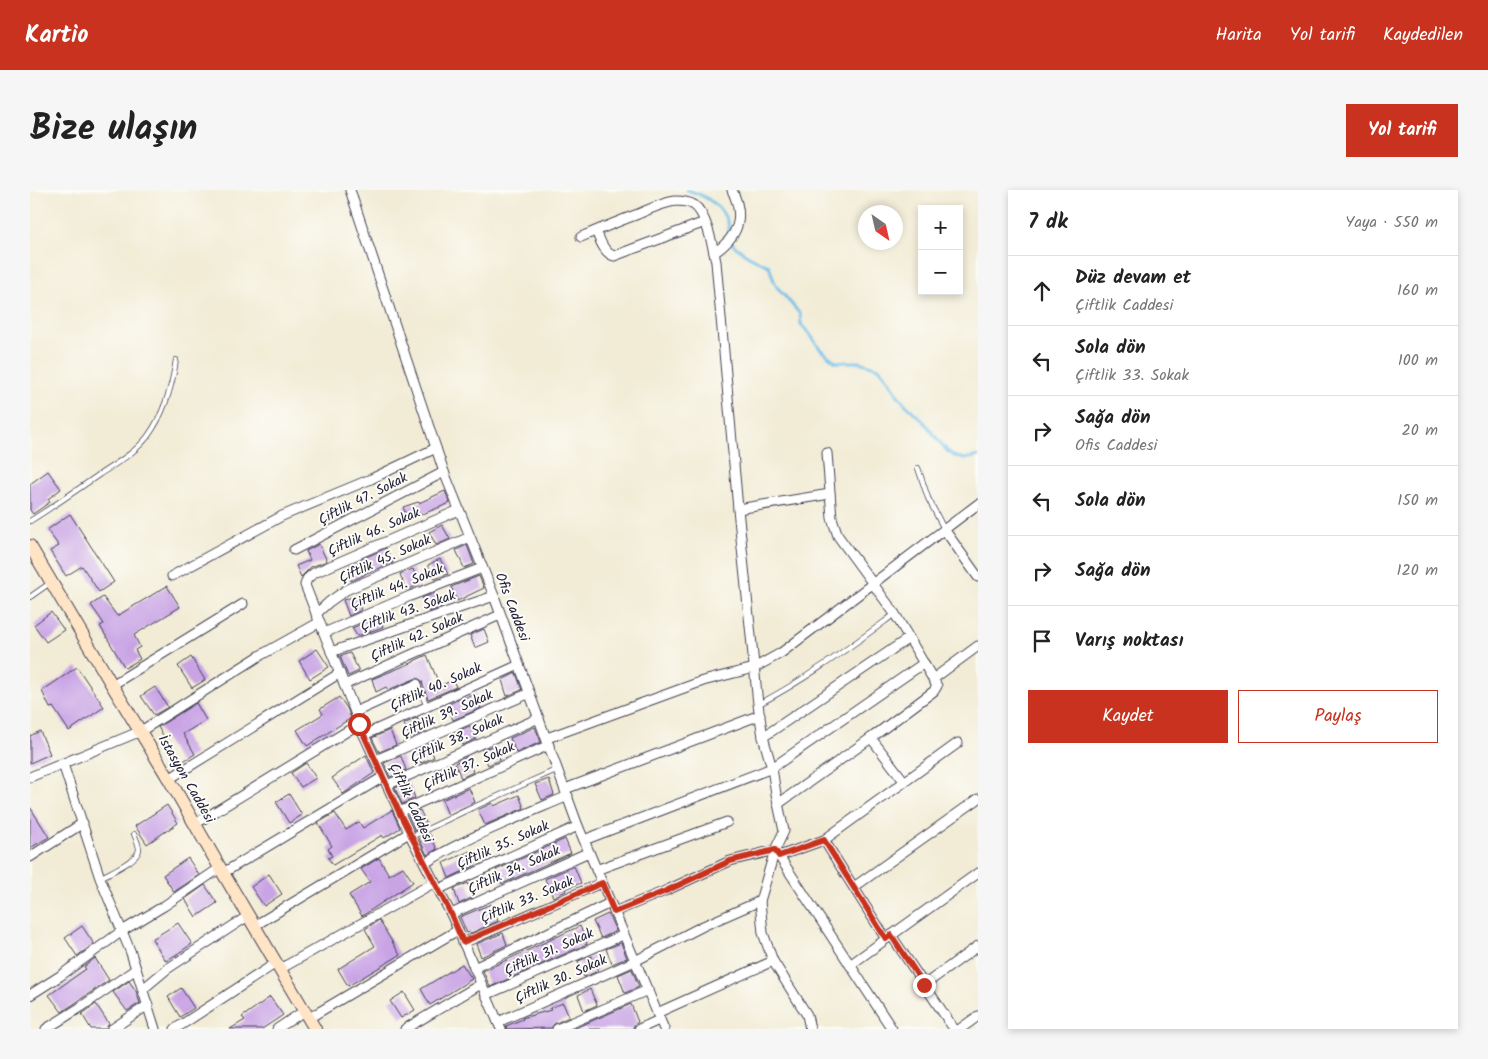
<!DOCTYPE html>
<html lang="tr">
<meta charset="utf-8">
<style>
:root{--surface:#fff;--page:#f6f6f6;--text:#222;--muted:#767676;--line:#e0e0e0;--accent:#c8321e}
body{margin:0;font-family:Kalam,sans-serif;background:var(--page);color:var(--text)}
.controls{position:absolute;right:15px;top:15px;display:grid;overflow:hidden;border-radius:0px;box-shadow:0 2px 8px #0003}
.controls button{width:45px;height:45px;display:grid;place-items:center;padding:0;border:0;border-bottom:1px solid var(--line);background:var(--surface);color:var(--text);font:25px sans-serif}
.compass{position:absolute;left:828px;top:15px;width:45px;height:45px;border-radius:50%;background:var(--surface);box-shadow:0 2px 8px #0003;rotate:146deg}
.stop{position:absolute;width:15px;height:15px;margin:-11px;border:4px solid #c8321e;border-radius:50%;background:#fff}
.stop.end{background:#c8321e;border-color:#fff;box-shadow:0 1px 5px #0008}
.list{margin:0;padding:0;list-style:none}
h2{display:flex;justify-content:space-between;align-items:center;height:65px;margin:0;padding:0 20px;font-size:21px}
h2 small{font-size:16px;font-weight:400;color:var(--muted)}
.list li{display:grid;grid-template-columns:32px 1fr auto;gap:15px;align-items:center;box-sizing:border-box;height:70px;padding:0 20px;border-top:1px solid var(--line)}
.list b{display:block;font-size:19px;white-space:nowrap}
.list p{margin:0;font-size:16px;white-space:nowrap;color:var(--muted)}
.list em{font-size:16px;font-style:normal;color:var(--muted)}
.actions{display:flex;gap:10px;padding:15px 20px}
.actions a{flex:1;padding:11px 0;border:1px solid var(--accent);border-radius:0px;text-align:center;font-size:18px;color:var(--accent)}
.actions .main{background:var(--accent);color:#fff}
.icon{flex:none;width:28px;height:28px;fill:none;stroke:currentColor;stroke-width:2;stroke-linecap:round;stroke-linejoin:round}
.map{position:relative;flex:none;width:948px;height:839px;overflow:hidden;border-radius:0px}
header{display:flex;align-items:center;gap:30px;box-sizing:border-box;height:70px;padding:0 25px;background:var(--accent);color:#fff}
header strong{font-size:24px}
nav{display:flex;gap:28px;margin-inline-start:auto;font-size:18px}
.intro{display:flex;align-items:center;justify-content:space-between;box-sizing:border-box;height:120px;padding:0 30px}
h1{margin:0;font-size:35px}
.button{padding:12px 22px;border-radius:0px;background:var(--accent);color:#fff;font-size:18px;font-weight:700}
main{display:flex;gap:30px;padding:0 30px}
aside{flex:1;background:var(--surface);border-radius:0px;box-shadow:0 2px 8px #0003}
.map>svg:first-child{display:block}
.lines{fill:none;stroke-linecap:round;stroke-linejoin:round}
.stream{stroke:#6dbde8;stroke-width:3}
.building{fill:#c9a4e5}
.service-casing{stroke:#414052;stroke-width:6}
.minor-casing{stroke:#414052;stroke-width:11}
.secondary-casing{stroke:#414052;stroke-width:14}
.service{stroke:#fff;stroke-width:4.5}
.minor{stroke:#fff;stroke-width:9}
.secondary{stroke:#ffe4c6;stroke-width:12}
.route{stroke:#c8321e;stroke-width:6}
.labels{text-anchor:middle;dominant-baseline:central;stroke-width:4;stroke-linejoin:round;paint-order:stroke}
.street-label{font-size:14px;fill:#22223b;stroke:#fdfcf7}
</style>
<header>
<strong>Kartio</strong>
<nav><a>Harita</a><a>Yol tarifi</a><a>Kaydedilen</a></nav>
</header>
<div class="intro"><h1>Bize ulaşın</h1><a class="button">Yol tarifi</a></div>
<main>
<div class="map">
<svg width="948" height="839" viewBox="0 0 948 839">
<rect width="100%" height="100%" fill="#fdfcf7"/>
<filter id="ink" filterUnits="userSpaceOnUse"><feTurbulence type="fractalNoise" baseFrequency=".02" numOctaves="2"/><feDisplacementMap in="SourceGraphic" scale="10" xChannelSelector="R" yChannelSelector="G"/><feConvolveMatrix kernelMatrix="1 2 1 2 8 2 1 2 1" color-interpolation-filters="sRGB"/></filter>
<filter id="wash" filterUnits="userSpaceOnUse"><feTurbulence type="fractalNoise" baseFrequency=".0096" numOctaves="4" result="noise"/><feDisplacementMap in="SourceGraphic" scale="20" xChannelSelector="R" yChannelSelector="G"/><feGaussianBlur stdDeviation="1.12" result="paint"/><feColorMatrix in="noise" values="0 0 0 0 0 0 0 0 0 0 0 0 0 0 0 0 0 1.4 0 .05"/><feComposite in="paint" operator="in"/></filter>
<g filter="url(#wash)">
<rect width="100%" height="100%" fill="#f2ecd6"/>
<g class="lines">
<path class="stream" d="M 657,0 C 675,5 693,16 698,34 C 699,39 698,45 700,50 C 705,60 729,72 739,76 L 744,91 L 747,97 L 770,124 L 771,134 L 773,137 L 778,142 L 791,160 L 806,172 L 829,172 L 849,178 L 860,192 L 867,204 L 875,214 L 894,232 L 917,261 L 926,267 L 935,269 L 948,266"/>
</g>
<g id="blocks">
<g class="building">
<polygon points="18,281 31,299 18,309 20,312 3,324 0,320 0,294"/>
<polygon points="415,301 420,313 378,330 373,317 388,312 389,313"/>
<polygon points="40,324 84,392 69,402 52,376 36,386 20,361 29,356 17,340"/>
<polygon points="412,335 420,349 406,355 399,342"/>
<polygon points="289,354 297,371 281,377 271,387 266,376 280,370 276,361"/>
<polygon points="437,355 444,374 434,378 426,360"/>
<polygon points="356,358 363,373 334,384 334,385 321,391 317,377 331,372 330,370"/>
<polygon points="410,369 418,384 405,389 398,375"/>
<polygon points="383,379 389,395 376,400 370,384"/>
<polygon points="449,386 454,398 427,411 421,397"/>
<polygon points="137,396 150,417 104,445 110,457 105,460 110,469 95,478 70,436 74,434 61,415 73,407 87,426"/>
<polygon points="405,403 412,417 399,422 392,408"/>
<polygon points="326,406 331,420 319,426 313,410"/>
<polygon points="21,422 34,440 16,452 4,435"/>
<polygon points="348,427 353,437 327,446 322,438"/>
<polygon points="454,439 459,452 445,458 440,445"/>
<polygon points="287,459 299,477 280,489 269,471"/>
<polygon points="320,463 329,481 318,486 310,466"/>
<polygon points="397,465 410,496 423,490 426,497 398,509 393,496 392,491 387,488 358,500 356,497 346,502 342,489 384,472 384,471"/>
<polygon points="161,467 175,490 162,498 148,476"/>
<polygon points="47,477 74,517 39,541 23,517 20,518 12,501"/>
<polygon points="486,483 492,500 477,506 472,490"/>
<polygon points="125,497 138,517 124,525 111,506"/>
<polygon points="446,504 451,518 423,530 417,515 431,508 431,509"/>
<polygon points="309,507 317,518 321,528 277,556 267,540 293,524 290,519"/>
<polygon points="166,513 176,530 153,544 165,564 150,573 128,537"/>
<polygon points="387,528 394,542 380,548 374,534"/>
<polygon points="440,536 446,549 433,555 427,541"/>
<polygon points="505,537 511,552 486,563 480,548"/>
<polygon points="360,540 366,555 349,562 342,548"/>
<polygon points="10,541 20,564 0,573 0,546"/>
<polygon points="399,554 404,567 391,573 385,560"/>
<polygon points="465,555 470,570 458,575 452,560"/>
<polygon points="336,565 344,583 313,604 302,588"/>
<polygon points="371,566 376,580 360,587 354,573"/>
<polygon points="437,567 443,582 431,588 425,573"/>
<polygon points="276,573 286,588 271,597 261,583"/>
<polygon points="519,589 524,605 512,610 505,594"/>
<polygon points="379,592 385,608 372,614 365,598"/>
<polygon points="439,598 445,612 418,625 412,610"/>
<polygon points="259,604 272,625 259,633 246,612"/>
<polygon points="489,605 494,618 455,635 448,620 462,613 464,616"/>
<polygon points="137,615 148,633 117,654 105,636"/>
<polygon points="0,617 19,647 0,658"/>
<polygon points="362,620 370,638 354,648 352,645 303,675 298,668 302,666 298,659 302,656 288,633 305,623 316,640 329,632 333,638"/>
<polygon points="390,620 397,635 385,641 378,625"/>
<polygon points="399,643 407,659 397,665 389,648"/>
<polygon points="535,649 541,663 472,694 466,680"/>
<polygon points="440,661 446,675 419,688 413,673"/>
<polygon points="158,668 169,685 144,702 133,685"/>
<polygon points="349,668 359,685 373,677 383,692 332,726 319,705 340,692 331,679"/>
<polygon points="544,676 551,693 535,699 536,701 523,707 515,689"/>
<polygon points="239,684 252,704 234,716 221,697"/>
<polygon points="438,693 443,707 429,714 424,699"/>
<polygon points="175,695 187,713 166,727 155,709"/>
<polygon points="461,714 468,731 441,743 440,742 437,743 430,727"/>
<polygon points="578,724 586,741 571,748 563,731"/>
<polygon points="349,730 370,765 318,796 308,779 345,756 335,739"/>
<polygon points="148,733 162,754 136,771 122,749"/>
<polygon points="52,736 64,754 47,766 35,748"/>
<polygon points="550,736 557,754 460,797 453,781"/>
<polygon points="473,743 477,755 451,767 446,754"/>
<polygon points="591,753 597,768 582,774 576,759"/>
<polygon points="562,766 568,781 554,787 548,771"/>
<polygon points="65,768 79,790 32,822 19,805 56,779 54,777"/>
<polygon points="432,774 442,789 400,815 391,799"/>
<polygon points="602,779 609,797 595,803 588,785"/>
<polygon points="99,791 106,801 110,813 97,821 83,802"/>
<polygon points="151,798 164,818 150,827 138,807"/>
<polygon points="560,799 567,815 554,821 548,805"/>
<polygon points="374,802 385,820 371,828 360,811"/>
<polygon points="240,807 253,825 232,839 200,839 215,830 212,827"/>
<polygon points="533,813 539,827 524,834 521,838 477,839 476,836 493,829 492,828 521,820 520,818"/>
<polygon points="66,814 79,834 75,839 61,839 52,824"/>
<polygon points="601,814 608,832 604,835 603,839 543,839"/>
</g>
</g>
</g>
<g filter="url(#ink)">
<use href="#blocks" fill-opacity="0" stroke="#414052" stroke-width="1"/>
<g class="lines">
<defs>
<g id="service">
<polyline points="888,278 898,308 914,339"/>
<path d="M 0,331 C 24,316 47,300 70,284 C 87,273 106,262 118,246 C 134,224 142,197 146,170"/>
<polyline points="0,407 20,393"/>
<polyline points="387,494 397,516"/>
<path d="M 729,514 C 777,489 821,456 865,424"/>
<polyline points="381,647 435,621 528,579"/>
<path d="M 70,688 C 80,682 107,671 109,660 C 109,654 106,649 104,644"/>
</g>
<g id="minor">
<polyline points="320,0 414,282 464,406 548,636 634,839"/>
<path d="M 566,41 C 570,50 574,63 584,66 L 675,32"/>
<path d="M 551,47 C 570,39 589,31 608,24 C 620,19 632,13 645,11 C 651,11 659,12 664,15 C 677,24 683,58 686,72 L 708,319 L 728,514 L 733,547 L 742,578 L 746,604 L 754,641 L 745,660 L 730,711 L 733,743 L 743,771 L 777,825 L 780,839"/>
<path d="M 684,63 C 709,46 715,27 702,0"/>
<polyline points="708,319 800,304"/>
<polyline points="429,320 284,383 277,389 275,395 334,545 379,643 421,724 471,839"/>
<polyline points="914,339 948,387"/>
<polyline points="264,360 414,282"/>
<polyline points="142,386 252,326 341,289 406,258"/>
<polyline points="286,424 299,412 316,400 440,347"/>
<polyline points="294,443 380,406 452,378"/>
<polyline points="301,462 464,406"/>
<polyline points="903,489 948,456"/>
<polyline points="82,495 213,414"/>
<polyline points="314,495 470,425"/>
<polyline points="325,522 387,494"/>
<polyline points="334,545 489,475"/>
<polyline points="733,547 879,448"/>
<polyline points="517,548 673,491 724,478 751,463 948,314"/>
<polyline points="841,548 874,591"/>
<polyline points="346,570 500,503"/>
<polyline points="33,574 70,688 101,763 125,839"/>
<polyline points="0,587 111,541 231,465 290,432"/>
<polyline points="139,589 310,483"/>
<polyline points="357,595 509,528"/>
<polyline points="535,599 730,525"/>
<polyline points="748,614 841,548 904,501 907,496 865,424 808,346 802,328 797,263"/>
<polyline points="369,622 519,555"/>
<polyline points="165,634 329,534"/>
<polyline points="554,650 742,578 894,473"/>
<polyline points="794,650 856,749"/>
<polyline points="749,666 794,650 928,553"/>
<polyline points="0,667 53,633"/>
<path d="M 395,673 C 440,646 489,627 538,606"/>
<polyline points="566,680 697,632"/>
<polyline points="193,683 353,587"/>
<polyline points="824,697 948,609"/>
<polyline points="409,699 548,636"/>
<polyline points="584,722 635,701 700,671 745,660 862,839"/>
<polyline points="421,724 559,662"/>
<polyline points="224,736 379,643"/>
<polyline points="861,745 924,839"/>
<polyline points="433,753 571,693"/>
<polyline points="820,775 948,683"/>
<polyline points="444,778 580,713"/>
<polyline points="250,779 405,692"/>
<polyline points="894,795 948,756"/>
<polyline points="113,799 137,779 218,726"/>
<polyline points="0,805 30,786 92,741 134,716 190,678"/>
<polyline points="456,805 593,745"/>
<polyline points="627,823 743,771"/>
<polyline points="279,828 428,740"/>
<polyline points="468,832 605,771 673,736 730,711"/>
<polyline points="16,839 51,817 106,779"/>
<polyline points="82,839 118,815"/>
<polyline points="145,839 246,773"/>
<polyline points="247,839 274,821"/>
<polyline points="375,839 451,794"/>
<polyline points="527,839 618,800"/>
<polyline points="609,839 629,830"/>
<polyline points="930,839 948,826"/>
</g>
<polyline id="secondary" points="0,356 82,495 139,589 193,683 285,839"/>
</defs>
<use href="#service" class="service-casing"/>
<use href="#minor" class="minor-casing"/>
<use href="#secondary" class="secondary-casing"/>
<use href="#service" class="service"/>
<use href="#minor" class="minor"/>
<use href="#secondary" class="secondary"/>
</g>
</g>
<g class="lines" filter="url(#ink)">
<polyline class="route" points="329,534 369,622 421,724 433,752 572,693 584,722 636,701 700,671 745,660 749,666 794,650 856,749 861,745 894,795"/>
</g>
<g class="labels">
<g class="street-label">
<text transform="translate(333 309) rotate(-27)">Çiftlik 47. Sokak</text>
<text transform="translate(344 342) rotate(-24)">Çiftlik 46. Sokak</text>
<text transform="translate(355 369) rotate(-24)">Çiftlik 45. Sokak</text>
<text transform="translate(367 397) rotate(-22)">Çiftlik 44. Sokak</text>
<text transform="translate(482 417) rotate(69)">Ofis Caddesi</text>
<text transform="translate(378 421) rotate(-19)">Çiftlik 43. Sokak</text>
<text transform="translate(387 447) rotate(-24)">Çiftlik 42. Sokak</text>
<text transform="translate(406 497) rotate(-24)">Çiftlik 40. Sokak</text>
<text transform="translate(417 524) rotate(-24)">Çiftlik 39. Sokak</text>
<text transform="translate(427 549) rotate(-24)">Çiftlik 38. Sokak</text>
<text transform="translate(439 576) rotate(-24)">Çiftlik 37. Sokak</text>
<text transform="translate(156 589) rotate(60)">İstasyon Caddesi</text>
<text transform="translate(381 613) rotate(65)">Çiftlik Caddesi</text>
<text transform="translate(473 655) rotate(-24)">Çiftlik 35. Sokak</text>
<text transform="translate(484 680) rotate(-24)">Çiftlik 34. Sokak</text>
<text transform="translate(497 710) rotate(-23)">Çiftlik 33. Sokak</text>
<text transform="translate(519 762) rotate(-24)">Çiftlik 31. Sokak</text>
<text transform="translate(531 789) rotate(-24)">Çiftlik 30. Sokak</text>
</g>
</g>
</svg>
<div class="controls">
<button>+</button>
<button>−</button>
</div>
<svg class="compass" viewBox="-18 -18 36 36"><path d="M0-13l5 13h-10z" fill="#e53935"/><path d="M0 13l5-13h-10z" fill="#767676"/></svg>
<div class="stop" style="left:329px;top:534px"></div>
<div class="stop end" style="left:894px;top:795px"></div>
</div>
<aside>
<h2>7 dk<small>Yaya · 550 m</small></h2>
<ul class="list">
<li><svg class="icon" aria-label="ahead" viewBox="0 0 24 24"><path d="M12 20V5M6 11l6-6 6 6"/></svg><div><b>Düz devam et</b><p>Çiftlik Caddesi</p></div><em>160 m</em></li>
<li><svg class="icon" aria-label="left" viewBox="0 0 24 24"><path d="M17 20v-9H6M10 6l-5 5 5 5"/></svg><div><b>Sola dön</b><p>Çiftlik 33. Sokak</p></div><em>100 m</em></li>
<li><svg class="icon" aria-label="right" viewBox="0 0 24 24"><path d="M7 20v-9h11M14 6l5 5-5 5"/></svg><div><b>Sağa dön</b><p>Ofis Caddesi</p></div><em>20 m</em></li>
<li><svg class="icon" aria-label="left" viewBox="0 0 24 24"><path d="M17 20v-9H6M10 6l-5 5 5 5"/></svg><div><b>Sola dön</b></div><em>150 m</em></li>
<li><svg class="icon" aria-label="right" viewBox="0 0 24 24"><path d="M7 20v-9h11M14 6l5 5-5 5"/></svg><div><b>Sağa dön</b></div><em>120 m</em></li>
<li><svg class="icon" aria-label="arrive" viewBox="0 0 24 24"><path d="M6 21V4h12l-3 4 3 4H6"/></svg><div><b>Varış noktası</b></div></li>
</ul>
<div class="actions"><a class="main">Kaydet</a><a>Paylaş</a></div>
</aside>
</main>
